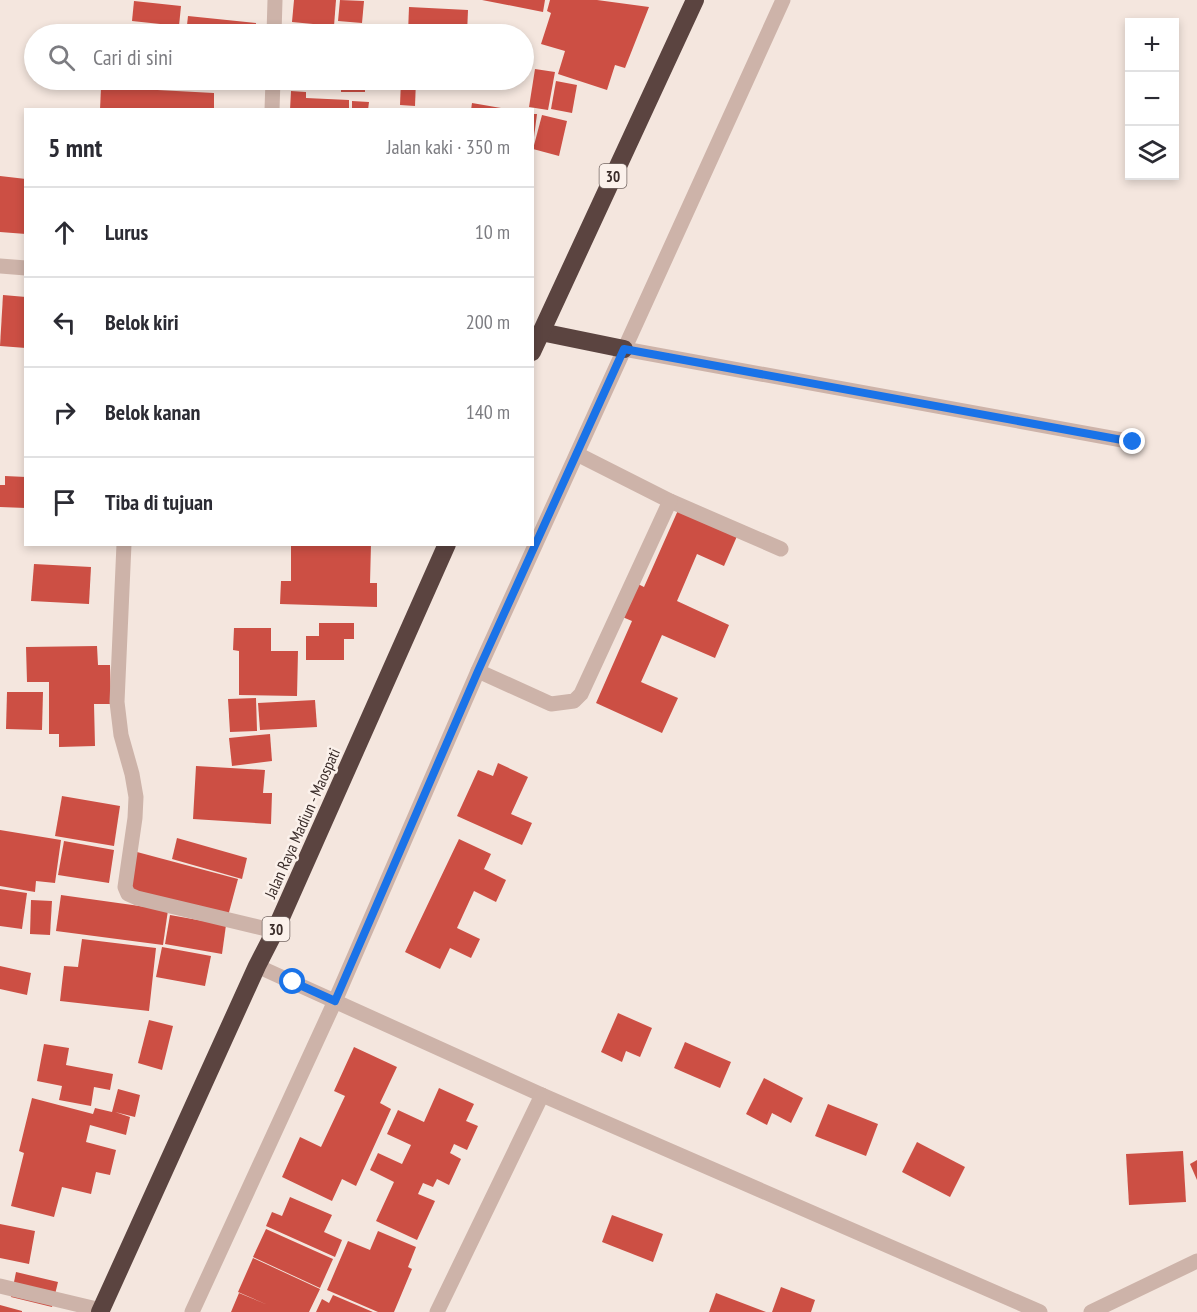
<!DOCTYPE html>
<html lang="id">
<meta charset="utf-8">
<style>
:root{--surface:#fff;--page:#f2f2f3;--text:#2b2b33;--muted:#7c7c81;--line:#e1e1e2}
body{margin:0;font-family:"PT Sans Narrow",sans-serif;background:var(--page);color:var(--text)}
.controls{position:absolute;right:18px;top:18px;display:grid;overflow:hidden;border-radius:0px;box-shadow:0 3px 9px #0003}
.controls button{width:54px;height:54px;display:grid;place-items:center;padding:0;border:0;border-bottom:2px solid var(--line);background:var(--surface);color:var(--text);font:30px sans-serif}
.stop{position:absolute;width:18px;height:18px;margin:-14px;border:4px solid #1a73e8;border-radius:50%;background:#fff}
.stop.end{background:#1a73e8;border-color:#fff;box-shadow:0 2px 6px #0008}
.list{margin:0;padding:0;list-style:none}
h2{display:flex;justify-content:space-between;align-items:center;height:78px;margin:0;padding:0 24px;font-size:26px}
h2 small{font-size:20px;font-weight:400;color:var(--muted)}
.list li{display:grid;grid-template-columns:39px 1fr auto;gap:18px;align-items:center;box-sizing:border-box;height:90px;padding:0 24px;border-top:2px solid var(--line)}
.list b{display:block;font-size:22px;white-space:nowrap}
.list em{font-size:20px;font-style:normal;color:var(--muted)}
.icon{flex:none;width:33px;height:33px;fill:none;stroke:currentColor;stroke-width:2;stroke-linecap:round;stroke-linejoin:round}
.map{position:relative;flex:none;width:1197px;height:1312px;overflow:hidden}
.search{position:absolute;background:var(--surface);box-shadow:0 3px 9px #0003;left:24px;top:24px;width:510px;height:66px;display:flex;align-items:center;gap:15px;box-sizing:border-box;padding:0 21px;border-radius:33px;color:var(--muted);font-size:22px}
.panel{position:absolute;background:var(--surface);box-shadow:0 3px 9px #0003;left:24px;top:108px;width:510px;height:438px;border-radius:0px}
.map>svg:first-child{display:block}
.building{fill:#cc4f44}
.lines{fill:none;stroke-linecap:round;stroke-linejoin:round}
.minor{stroke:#cdb3a9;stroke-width:15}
.highway{stroke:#5b4440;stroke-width:18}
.route{stroke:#1a73e8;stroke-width:8}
.labels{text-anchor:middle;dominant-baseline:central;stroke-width:5;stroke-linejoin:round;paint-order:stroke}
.shield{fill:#fbf1eb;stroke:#746763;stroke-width:1.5}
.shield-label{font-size:15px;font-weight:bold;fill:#3a2c29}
.street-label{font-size:16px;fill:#3a2c29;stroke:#fbf1eb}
</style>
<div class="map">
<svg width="1197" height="1312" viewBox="0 0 1197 1312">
<rect width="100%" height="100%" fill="#f4e6de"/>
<g class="building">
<polygon points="294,0 336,0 334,26 292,22"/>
<polygon points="340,0 364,1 362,23 338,21"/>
<polygon points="482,0 545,0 543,12"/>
<polygon points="550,0 597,0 649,7 625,68 615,65 607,90 558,74 565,51 541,44 551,13 547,11"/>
<polygon points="134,1 181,6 179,26 132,21"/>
<polygon points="409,7 468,10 467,34 408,33"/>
<polygon points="188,16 256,23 255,34 186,34"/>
<polygon points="140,27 180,32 180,34 139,34"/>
<polygon points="336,29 362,31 362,34 336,34"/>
<polygon points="535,69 555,72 548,110 529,107"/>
<polygon points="90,80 155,80 154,85 90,81"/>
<polygon points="328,80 365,80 365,92 341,92 341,82 328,82"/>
<polygon points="401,80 416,80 415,106 400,105"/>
<polygon points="425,80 448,80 447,88 424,86"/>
<polygon points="556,81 577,85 572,113 551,109"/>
<polygon points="101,87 214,93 214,110 100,110"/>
<polygon points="291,91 306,92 306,98 349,100 349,110 290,110"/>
<polygon points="352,101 369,102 368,110 352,110"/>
<polygon points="472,103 501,108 501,110 471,110"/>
<polygon points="532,114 537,114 534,137 532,137"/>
<polygon points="542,115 567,121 559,156 533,149"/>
<polygon points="0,176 26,179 26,234 0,232"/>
<polygon points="3,295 26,297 26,348 0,346"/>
<polygon points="5,476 26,477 26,508 0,507 0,485 5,485"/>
<polygon points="679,508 738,534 724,566 697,554 677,601 729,625 715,658 662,635 641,682 678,698 662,733 596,703 632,621 620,616 634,582 644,587"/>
<polygon points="291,544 371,544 370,583 377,583 377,607 280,604 281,581 291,581"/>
<polygon points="34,564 91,567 89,604 31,601"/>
<polygon points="319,623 354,623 354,639 344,639 344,660 306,660 306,636 319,636"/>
<polygon points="234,628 271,628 271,651 298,651 297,696 239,695 239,651 233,650"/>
<polygon points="97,646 98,665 110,665 111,704 94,704 95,746 59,747 59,734 49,734 49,682 27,682 26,647"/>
<polygon points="7,692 43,692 42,730 6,729"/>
<polygon points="256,698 257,731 230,732 228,699"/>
<polygon points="315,700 317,727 260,730 258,703"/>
<polygon points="270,734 272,761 232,766 229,738"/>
<polygon points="498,763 528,777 511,814 532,823 522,845 457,816 478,770 493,776"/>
<polygon points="196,766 265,770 263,793 272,793 271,824 193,819"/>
<polygon points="62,796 120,806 114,846 55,836"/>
<polygon points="0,830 61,840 55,883 36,881 35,892 0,886"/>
<polygon points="177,838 247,858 242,879 172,859"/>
<polygon points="459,839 491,854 484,869 506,880 496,902 474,891 457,928 480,939 471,958 450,948 440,969 405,952"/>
<polygon points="64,841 114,850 109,883 58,875"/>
<polygon points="137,852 238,879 228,916 127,889"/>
<polygon points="0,889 27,893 22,929 0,926"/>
<polygon points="61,895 168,910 163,945 56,931"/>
<polygon points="31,900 52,901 50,935 30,934"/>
<polygon points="170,915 226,925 222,954 165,944"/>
<polygon points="82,939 156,948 149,1011 60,1001 64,966 78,967"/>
<polygon points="162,947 211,956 205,986 156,977"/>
<polygon points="0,966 31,973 27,995 0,989"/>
<polygon points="618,1013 652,1028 640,1057 626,1051 622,1062 601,1052"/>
<polygon points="149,1020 173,1026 162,1070 138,1063"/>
<polygon points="685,1042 731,1062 720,1088 674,1068"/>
<polygon points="44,1044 69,1048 66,1065 113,1074 110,1090 94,1087 91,1106 59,1100 62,1086 37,1081"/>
<polygon points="354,1047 397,1067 380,1103 391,1109 356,1186 342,1179 332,1201 282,1177 300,1137 321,1147 345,1096 334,1091"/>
<polygon points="764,1078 803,1098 791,1123 772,1113 767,1125 746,1114"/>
<polygon points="439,1088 474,1104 466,1121 478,1126 467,1150 454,1144 450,1153 461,1159 449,1185 437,1179 433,1187 423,1183 418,1194 435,1201 417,1240 376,1221 394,1182 370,1170 378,1153 402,1164 411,1145 387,1134 398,1110 424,1122"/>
<polygon points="118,1089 140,1095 135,1117 115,1112 130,1117 126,1135 90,1125 86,1142 116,1150 110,1175 96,1172 91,1194 62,1187 54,1217 11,1206 24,1153 19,1151 32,1098 93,1114 95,1108 112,1112"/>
<polygon points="828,1104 878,1124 866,1156 815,1136"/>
<polygon points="917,1142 965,1167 950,1197 902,1172"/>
<polygon points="1183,1151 1186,1202 1129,1205 1126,1154"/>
<polygon points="1197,1160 1197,1180 1190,1164"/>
<polygon points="290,1197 332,1215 324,1232 342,1240 335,1257 266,1226 272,1212 282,1216"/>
<polygon points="612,1215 663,1234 653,1262 602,1242"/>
<polygon points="0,1224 35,1231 29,1264 0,1258"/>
<polygon points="266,1229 333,1259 320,1288 253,1257"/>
<polygon points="378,1231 416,1247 408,1267 412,1269 394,1312 378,1312 327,1290 348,1241 370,1250"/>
<polygon points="253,1258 320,1289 309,1312 231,1312 239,1293 268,1305 238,1292"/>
<polygon points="16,1272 58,1282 52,1307 11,1297"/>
<polygon points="781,1287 815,1300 811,1312 772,1312"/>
<polygon points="716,1293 766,1312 709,1312"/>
<polygon points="333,1295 373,1312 316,1312 322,1299 329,1303"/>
<polygon points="0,1305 22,1311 22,1312 0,1312"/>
</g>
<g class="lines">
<g class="minor">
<polyline points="274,34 275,0"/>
<polyline points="272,110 273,80"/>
<polyline points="0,266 26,268"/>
<polyline points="624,349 1133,442"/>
<polyline points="577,454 670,501 781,549"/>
<polyline points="124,544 117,702 121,735 132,774 136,797 135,818 125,887 128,894 137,898 275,931"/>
<polyline points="478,671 551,704 574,701 581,694 670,501"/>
<polyline points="257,966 542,1095 1040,1312"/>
<polyline points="0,1286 101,1310"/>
<polyline points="192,1312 335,1001 478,671 783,0"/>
<polyline points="437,1312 542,1095"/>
<polyline points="1091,1312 1197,1261"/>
</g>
<g class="highway">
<polyline points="541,332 624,349"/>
<polyline points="532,352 695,0"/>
<polyline points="100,1312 257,966 275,931 447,544"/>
</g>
</g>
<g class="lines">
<polyline class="route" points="293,982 335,1001 478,671 624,349 1133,442"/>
</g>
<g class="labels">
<g class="shield">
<rect x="599.5" y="164" width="27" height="24" rx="4.5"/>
<rect x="262.5" y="917" width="27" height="24" rx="4.5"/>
</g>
<g class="shield-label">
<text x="613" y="176">30</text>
<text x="276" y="929">30</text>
</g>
<g class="street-label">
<text transform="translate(302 823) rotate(-66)">Jalan Raya Madiun - Maospati</text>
</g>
</g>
</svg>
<div class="controls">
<button>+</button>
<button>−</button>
<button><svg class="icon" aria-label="layers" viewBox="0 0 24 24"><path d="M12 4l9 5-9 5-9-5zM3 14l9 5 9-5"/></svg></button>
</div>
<div class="stop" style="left:293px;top:982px"></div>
<div class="stop end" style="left:1133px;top:442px"></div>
<div class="search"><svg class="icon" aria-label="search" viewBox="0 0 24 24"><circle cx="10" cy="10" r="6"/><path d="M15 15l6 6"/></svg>Cari di sini</div>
<section class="panel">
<h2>5 mnt<small>Jalan kaki · 350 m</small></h2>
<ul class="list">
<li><svg class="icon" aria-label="ahead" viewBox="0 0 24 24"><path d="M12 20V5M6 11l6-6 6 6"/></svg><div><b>Lurus</b></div><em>10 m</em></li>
<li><svg class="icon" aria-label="left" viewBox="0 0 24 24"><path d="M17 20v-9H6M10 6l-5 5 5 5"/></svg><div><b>Belok kiri</b></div><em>200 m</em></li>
<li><svg class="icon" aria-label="right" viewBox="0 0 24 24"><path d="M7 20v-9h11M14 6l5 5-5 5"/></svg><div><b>Belok kanan</b></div><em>140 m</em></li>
<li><svg class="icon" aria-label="arrive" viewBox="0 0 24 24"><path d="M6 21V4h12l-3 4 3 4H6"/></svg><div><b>Tiba di tujuan</b></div></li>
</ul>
</section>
</div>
